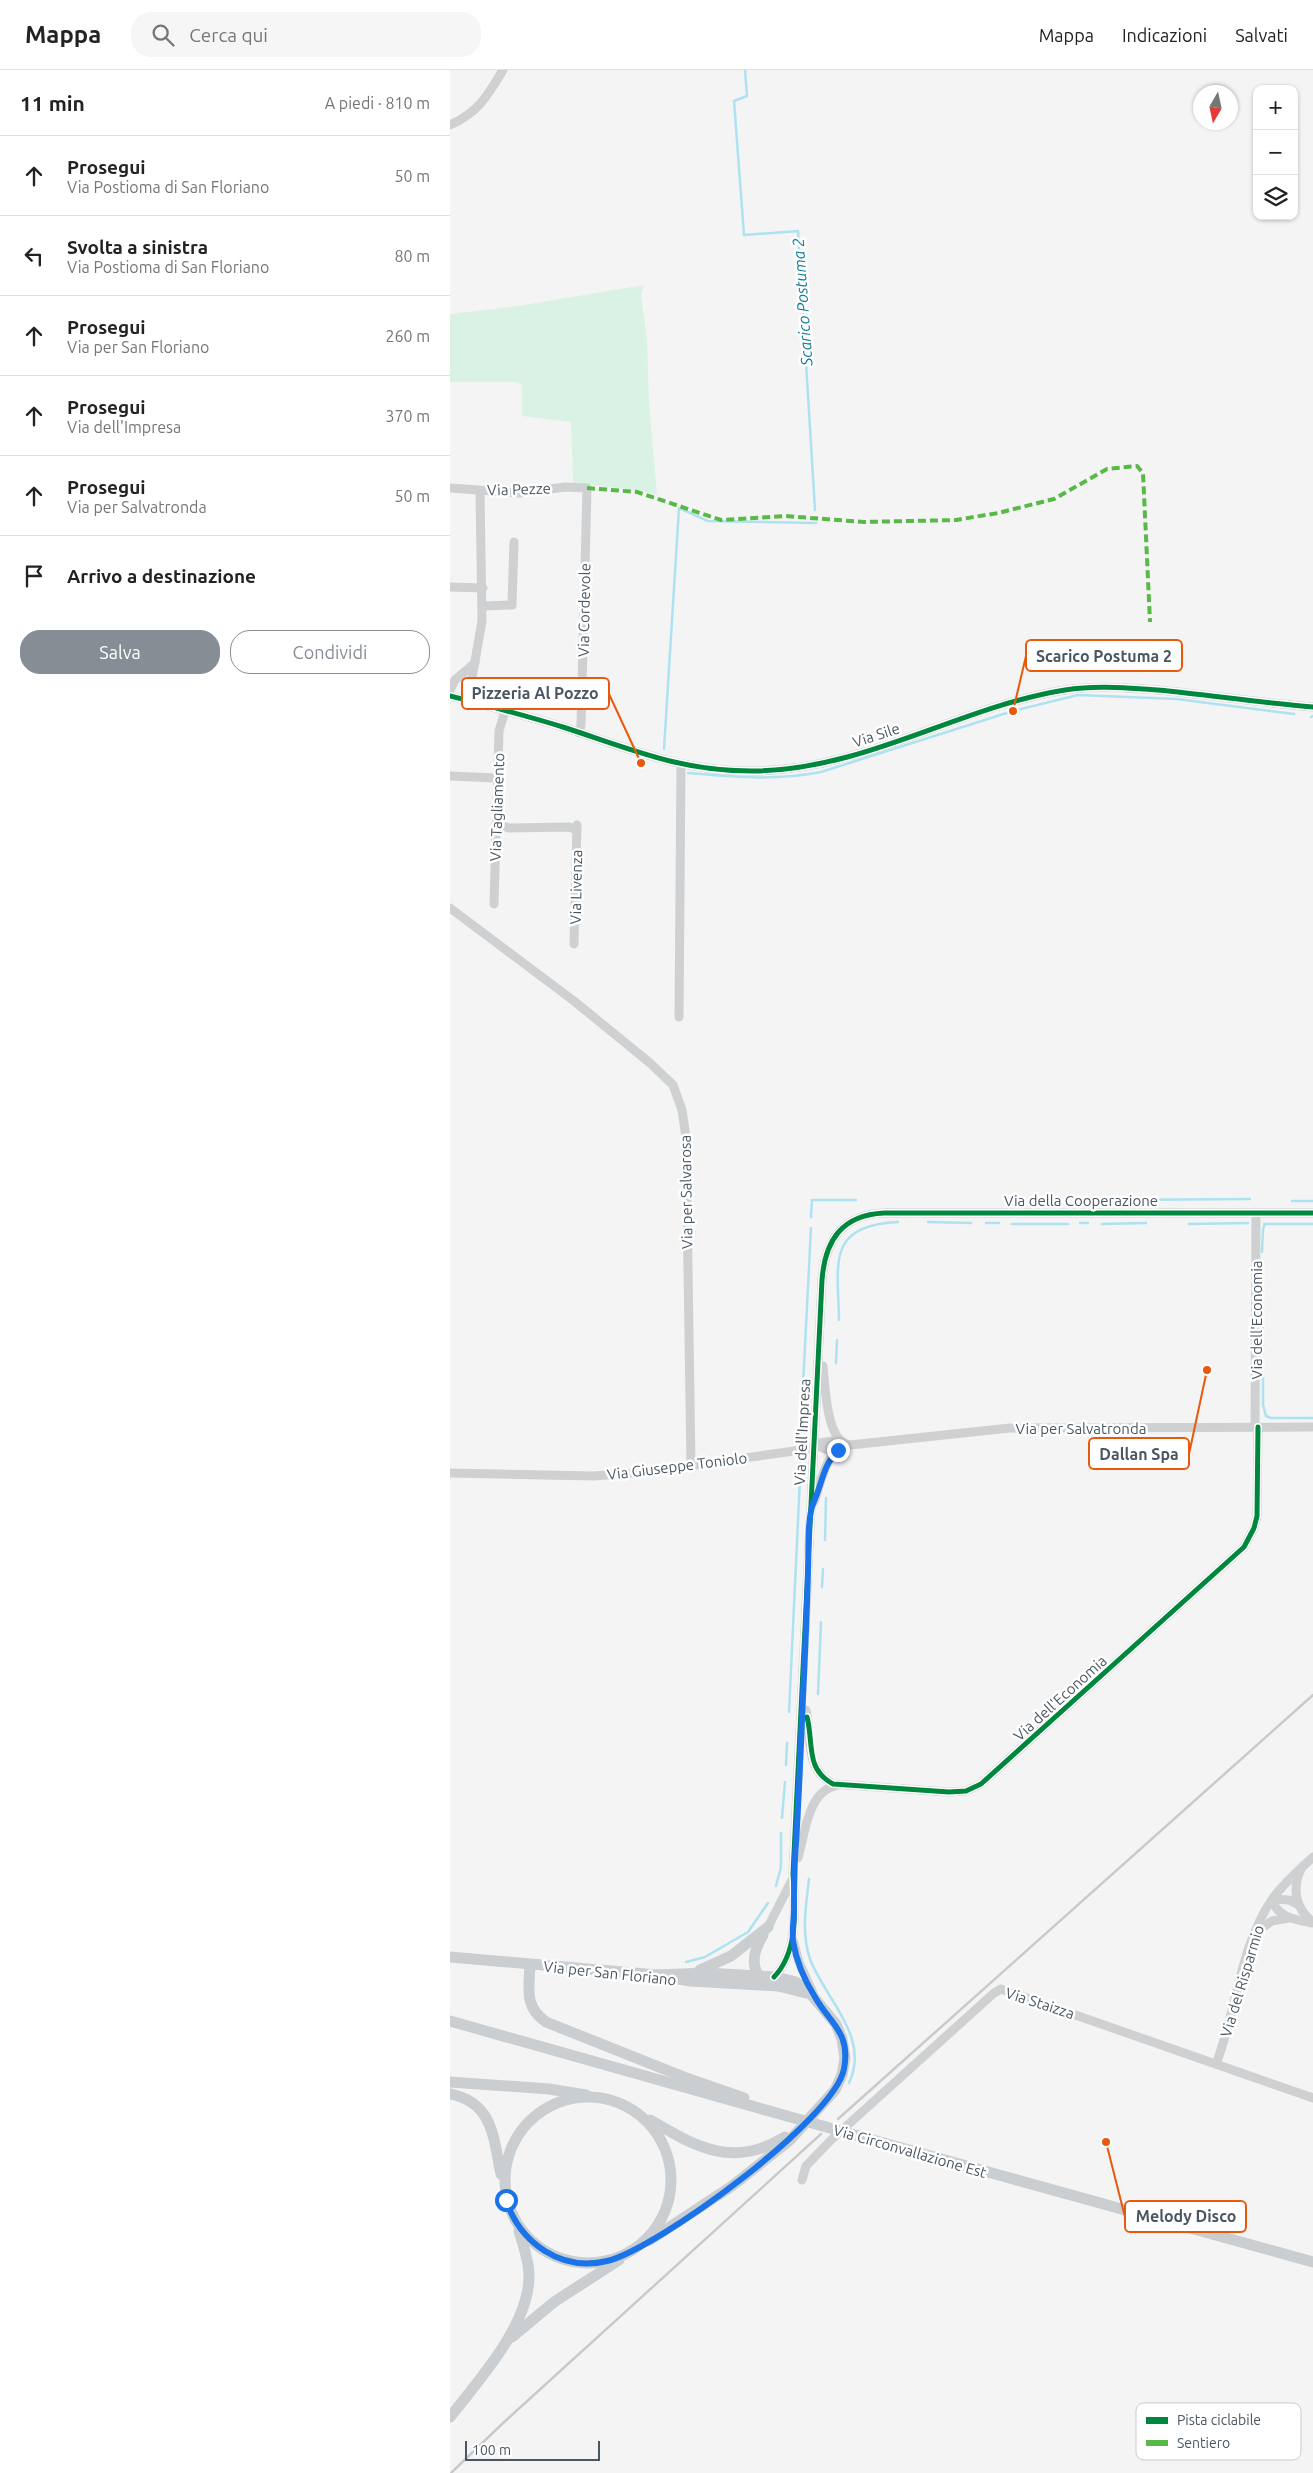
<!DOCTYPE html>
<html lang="it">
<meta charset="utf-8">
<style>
:root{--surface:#fff;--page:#f6f6f6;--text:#222;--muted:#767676;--line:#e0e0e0;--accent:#868d94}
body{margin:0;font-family:Ubuntu,sans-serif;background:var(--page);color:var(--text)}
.controls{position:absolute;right:15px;top:15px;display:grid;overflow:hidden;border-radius:10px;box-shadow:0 1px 4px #0004}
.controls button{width:45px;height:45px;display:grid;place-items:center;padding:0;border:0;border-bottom:1px solid var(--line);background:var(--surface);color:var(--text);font:25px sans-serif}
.compass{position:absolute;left:743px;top:15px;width:45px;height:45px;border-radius:50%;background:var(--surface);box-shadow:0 1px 4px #0004;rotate:189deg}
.scale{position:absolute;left:15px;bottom:12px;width:135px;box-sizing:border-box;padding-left:5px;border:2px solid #4a5661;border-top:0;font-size:14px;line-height:18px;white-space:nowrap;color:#4a5661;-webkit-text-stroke:4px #fff;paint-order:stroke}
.stop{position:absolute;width:15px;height:15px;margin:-11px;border:4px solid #1a73e8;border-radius:50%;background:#fff}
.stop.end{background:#1a73e8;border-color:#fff;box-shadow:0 1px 5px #0008}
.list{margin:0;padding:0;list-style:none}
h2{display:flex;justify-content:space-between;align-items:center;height:65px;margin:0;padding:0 20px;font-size:21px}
h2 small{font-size:16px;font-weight:400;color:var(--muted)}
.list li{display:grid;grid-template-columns:32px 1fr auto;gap:15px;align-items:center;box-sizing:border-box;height:80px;padding:0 20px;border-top:1px solid var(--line)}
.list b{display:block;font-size:19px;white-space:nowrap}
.list p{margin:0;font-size:16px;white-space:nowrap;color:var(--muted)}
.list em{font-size:16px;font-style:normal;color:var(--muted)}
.actions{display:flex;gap:10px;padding:15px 20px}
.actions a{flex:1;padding:11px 0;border:1px solid var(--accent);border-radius:20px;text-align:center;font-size:18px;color:var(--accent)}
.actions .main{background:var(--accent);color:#fff}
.icon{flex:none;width:28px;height:28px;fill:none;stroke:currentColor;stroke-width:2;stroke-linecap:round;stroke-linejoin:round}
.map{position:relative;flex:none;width:863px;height:2403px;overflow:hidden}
header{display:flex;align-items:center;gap:30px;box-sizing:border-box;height:70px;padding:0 25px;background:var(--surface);border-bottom:1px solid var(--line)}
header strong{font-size:24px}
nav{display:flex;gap:28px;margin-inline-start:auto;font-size:18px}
.search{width:350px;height:45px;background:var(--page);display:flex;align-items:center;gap:12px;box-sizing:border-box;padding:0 18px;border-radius:20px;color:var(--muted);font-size:19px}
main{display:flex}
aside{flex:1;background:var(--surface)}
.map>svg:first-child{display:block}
.green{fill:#d9f2e3}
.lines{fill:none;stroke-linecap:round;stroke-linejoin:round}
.stream{stroke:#aee2f0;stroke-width:2.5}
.minor{stroke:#ced0d2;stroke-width:9}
.major{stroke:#caced1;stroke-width:11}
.rail{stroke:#c9cacc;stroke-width:2.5}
.major-bridge{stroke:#caced1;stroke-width:11}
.quiet{stroke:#58b947;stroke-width:4;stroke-dasharray:8 4;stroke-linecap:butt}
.cycleway-casing{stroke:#fff;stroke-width:8}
.cycleway{stroke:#00873e;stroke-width:5}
.route{stroke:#1a73e8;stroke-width:6}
.labels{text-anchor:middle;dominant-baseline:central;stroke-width:5;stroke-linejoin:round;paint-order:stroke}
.street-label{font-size:15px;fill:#4a5661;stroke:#fff}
.water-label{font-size:16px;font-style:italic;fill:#0c7c9b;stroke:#fff}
.key{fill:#fff;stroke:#c9ccd0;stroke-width:1}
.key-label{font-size:14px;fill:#4a5661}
.leader{fill:none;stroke:#e8590c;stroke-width:2}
.callout-dot{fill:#e8590c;stroke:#fff;stroke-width:2}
.callout{fill:#fff;stroke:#e8590c;stroke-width:2}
.callout-label{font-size:16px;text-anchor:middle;font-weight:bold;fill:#4a5661}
</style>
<header>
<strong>Mappa</strong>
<div class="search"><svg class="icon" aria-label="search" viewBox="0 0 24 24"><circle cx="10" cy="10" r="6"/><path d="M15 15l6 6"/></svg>Cerca qui</div>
<nav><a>Mappa</a><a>Indicazioni</a><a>Salvati</a></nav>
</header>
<main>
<aside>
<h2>11 min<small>A piedi · 810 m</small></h2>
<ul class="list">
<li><svg class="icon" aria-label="ahead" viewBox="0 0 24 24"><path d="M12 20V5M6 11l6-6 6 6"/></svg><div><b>Prosegui</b><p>Via Postioma di San Floriano</p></div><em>50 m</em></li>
<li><svg class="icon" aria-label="left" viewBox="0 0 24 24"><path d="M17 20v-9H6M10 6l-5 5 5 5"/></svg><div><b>Svolta a sinistra</b><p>Via Postioma di San Floriano</p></div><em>80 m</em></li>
<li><svg class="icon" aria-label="ahead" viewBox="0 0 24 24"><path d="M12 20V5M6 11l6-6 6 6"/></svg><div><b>Prosegui</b><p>Via per San Floriano</p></div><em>260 m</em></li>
<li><svg class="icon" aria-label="ahead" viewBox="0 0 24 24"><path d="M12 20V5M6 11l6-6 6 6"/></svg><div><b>Prosegui</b><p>Via dell'Impresa</p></div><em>370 m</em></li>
<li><svg class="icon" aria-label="ahead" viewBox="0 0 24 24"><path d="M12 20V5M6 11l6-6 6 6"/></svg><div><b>Prosegui</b><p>Via per Salvatronda</p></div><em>50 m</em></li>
<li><svg class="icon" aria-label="arrive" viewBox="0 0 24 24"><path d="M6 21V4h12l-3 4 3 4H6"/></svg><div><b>Arrivo a destinazione</b></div></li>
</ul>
<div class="actions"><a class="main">Salva</a><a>Condividi</a></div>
</aside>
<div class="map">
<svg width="863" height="2403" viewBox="0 0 863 2403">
<rect width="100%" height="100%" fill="#f4f4f4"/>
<polygon class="green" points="194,215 191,226 197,269 199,333 207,425 192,421 123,413 121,352 72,346 72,315 65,312 0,312 0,244 68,236"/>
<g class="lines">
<g class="stream">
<polyline points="295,0 297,26 284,31 294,165 348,161 365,440"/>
<polyline points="861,647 863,646"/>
<polyline points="214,679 229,438 258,451 366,453"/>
<path d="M 238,703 C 285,707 325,711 371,702 L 563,641 L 628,625 L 727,629 L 844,644"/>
<polyline points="664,1130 800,1129"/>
<polyline points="842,1131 863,1131"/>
<polyline points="361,1147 362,1130 406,1130"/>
<polyline points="478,1152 521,1153"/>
<polyline points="536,1153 549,1153"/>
<polyline points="630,1153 638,1153"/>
<polyline points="562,1154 618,1154"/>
<polyline points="652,1154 696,1153"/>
<polyline points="739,1154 798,1153"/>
<polyline points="814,1154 863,1154"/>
<polyline points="812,1182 813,1159 815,1154"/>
<polyline points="812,1195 813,1283"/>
<path d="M 389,1250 C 388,1194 376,1155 448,1152"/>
<polyline points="386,1293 387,1270"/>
<polyline points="813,1304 813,1335 816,1346 821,1348 863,1348"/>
<polyline points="350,1374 361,1158"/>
<polyline points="375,1470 376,1428"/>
<polyline points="372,1517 373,1499"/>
<polyline points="368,1624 371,1552"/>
<polyline points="339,1642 351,1387"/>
<polyline points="336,1695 337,1673"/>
<polyline points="332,1748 335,1712"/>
<path d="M 359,1809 C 356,1835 351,1863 360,1889 C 375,1929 421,1967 399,2013"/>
<polyline points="326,1816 331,1797 331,1763"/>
<polyline points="236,1892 255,1887 298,1862 318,1833"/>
</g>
<g class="minor">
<path d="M 0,55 C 29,42 37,26 53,0"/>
<polyline points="0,418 70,423 115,417 137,418 131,655 129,663"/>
<polyline points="0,517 33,518"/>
<polyline points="33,536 62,535 64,472"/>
<polyline points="0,620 5,610 25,593"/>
<path d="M 0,626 C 39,636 78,646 116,658 C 183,680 233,702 306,701 C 417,699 509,637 615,620 C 646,615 677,618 708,620 C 760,625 811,633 863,637"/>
<polyline points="18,631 32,551 30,421"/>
<polyline points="0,706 47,708"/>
<polyline points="46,754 59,758 119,757 127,760"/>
<polyline points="44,834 49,661 55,641"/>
<polyline points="0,838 124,931 200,993 223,1015 232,1040 236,1067 241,1396"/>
<polyline points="124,874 127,755"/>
<polyline points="229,947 231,695"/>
<path d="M 373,1296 C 375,1314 376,1373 400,1375"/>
<polyline points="805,1357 806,1143"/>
<polyline points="364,1374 382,1371 393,1373"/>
<polyline points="364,1374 377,1380 390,1379"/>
<polyline points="0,1403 143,1406 197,1402 351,1380 364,1381"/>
<path d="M 364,1432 C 372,1410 374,1382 400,1375 L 560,1358 L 863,1357"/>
<path d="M 356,1640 C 362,1668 354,1699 383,1714 L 499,1722 L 516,1721 L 531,1714 L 794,1477 L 804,1458 L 807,1446 L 808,1357"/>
<path d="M 348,1788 C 355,1765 357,1719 389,1715"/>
<path d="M 851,1799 C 842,1818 845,1839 863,1852"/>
<path d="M 823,1829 C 825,1847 847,1850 862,1853"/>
<polyline points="823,1829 839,1830 849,1835"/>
<polyline points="318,1857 342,1810"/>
<polyline points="806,1862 822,1851 839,1848"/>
<polyline points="343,1870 349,1892 364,1925"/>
<path d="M 324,1907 C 349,1881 345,1838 343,1804 L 372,1210 C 375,1170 392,1145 434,1143 L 863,1143"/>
<path d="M 766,1994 C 787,1940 789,1877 823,1828 C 835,1812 849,1800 863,1787"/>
<polyline points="352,2110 356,2096 381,2070 544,1923 551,1919 863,2028"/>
</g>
<g class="major">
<polyline points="0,1887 207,1905 240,1911 328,1916 356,1923"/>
<path d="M 80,1895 C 79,1918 74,1937 96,1952 L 239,2009 L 294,2028"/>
<polyline points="250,1900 281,1886 318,1857"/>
<path d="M 312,1910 C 299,1896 304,1880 313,1865"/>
<polyline points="0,1951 337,2046"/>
<polyline points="0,2012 99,2019 136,2025"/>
<path d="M 0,2024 C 44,2033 43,2068 51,2104"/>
<circle cx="138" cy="2110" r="83"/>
<path d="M 200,2050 C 246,2077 283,2099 335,2067"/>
<polyline points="412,2067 863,2192"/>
<polyline points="200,2170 282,2116 339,2071 385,2020 392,2005 395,1988 392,1969 386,1954 359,1922 346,1912 326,1907 256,1903 207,1905"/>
<polyline points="62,2267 104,2232 169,2190"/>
<path d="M 0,2347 C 29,2310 80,2254 79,2205 C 79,2190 73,2175 69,2161"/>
</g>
<g class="rail">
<polyline points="388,2049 863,1625"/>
<polyline points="1,2403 52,2354 371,2064"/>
</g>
<polyline class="major-bridge" points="337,2046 412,2067"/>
<polyline class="quiet" points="137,418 187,422 271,450 335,446 414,452 506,450 548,443 604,429 657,399 687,396 693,403 700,552"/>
<defs>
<g id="cycleway">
<path d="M 0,626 C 39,636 78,646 116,658 C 183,680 233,702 306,701 C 417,699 509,637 615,620 C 646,615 677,618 708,620 C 760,625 811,633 863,637"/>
<path d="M 357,1647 C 364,1674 355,1699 383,1714 L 499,1722 L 516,1721 L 531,1714 L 794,1477 L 804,1458 L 807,1446 L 808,1357"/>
<path d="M 324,1907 C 349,1881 345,1838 343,1804 L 372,1210 C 375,1170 392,1145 434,1143 L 863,1143"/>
</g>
</defs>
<use href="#cycleway" class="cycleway-casing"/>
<use href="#cycleway" class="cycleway"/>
</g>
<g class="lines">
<path class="route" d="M 56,2130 C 70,2173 111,2202 157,2191 C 207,2179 384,2050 394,1999 C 401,1962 380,1954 365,1927 C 355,1911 346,1890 343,1871 C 342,1860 344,1849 344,1838 C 344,1817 344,1795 346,1773 C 349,1724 351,1675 353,1626 C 355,1585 357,1543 358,1501 C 359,1482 357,1460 361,1441 C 362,1434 366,1428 368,1421 C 374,1404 376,1391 390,1379 L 388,1380"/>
</g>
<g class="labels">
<g class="street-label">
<text transform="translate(69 419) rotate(-2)">Via Pezze</text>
<text transform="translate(134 540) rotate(-89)">Via Cordevole</text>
<text transform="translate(426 665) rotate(-18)">Via Sile</text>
<text transform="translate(47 737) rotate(-88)">Via Tagliamento</text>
<text transform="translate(126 817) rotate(-89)">Via Livenza</text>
<text transform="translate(236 1122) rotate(-91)">Via per Salvarosa</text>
<text x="631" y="1130">Via della Cooperazione</text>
<text transform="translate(806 1250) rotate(-90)">Via dell'Economia</text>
<text x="631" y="1358">Via per Salvatronda</text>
<text transform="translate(352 1362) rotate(-87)">Via dell'Impresa</text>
<text transform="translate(227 1396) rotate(-7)">Via Giuseppe Toniolo</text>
<text transform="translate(610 1628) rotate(-42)">Via dell'Economia</text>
<text transform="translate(160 1903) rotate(6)">Via per San Floriano</text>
<text transform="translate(792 1911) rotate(-73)">Via del Risparmio</text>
<text transform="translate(590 1933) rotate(18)">Via Staizza</text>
<text transform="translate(460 2081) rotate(16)">Via Circonvallazione Est</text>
</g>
<g class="water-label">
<text transform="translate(352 232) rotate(-94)">Scarico Postuma 2</text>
</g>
</g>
<rect x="686" y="2333" width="165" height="57" rx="8" class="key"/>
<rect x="696" y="2347" width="22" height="7" fill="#00873e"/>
<rect x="696" y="2370" width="22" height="6" fill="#58b947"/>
<g class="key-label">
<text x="727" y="2355">Pista ciclabile</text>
<text x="727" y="2378">Sentiero</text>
</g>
<path class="leader" d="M563 641L576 586M191 693L159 624M757 1300L739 1384M656 2072L675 2147"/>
<g class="callout-dot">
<circle cx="563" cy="641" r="5"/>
<circle cx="191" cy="693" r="5"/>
<circle cx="757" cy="1300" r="5"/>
<circle cx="656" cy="2072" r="5"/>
</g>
<g class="callout">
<rect x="576" y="570" width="156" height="31" rx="5"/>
<rect x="12" y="608" width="147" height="31" rx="5"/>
<rect x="639" y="1368" width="100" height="31" rx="5"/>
<rect x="675" y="2131" width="121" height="31" rx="5"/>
</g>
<g class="callout-label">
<text x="654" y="592">Scarico Postuma 2</text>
<text x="85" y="629">Pizzeria Al Pozzo</text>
<text x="689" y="1390">Dallan Spa</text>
<text x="736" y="2152">Melody Disco</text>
</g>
</svg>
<div class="controls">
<button>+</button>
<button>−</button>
<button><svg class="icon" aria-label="layers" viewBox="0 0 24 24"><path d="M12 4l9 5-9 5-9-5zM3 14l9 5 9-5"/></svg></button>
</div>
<svg class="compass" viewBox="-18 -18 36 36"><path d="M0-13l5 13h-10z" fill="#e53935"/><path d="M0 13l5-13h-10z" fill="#767676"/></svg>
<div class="scale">100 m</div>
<div class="stop" style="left:56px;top:2130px"></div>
<div class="stop end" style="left:388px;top:1380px"></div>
</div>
</main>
